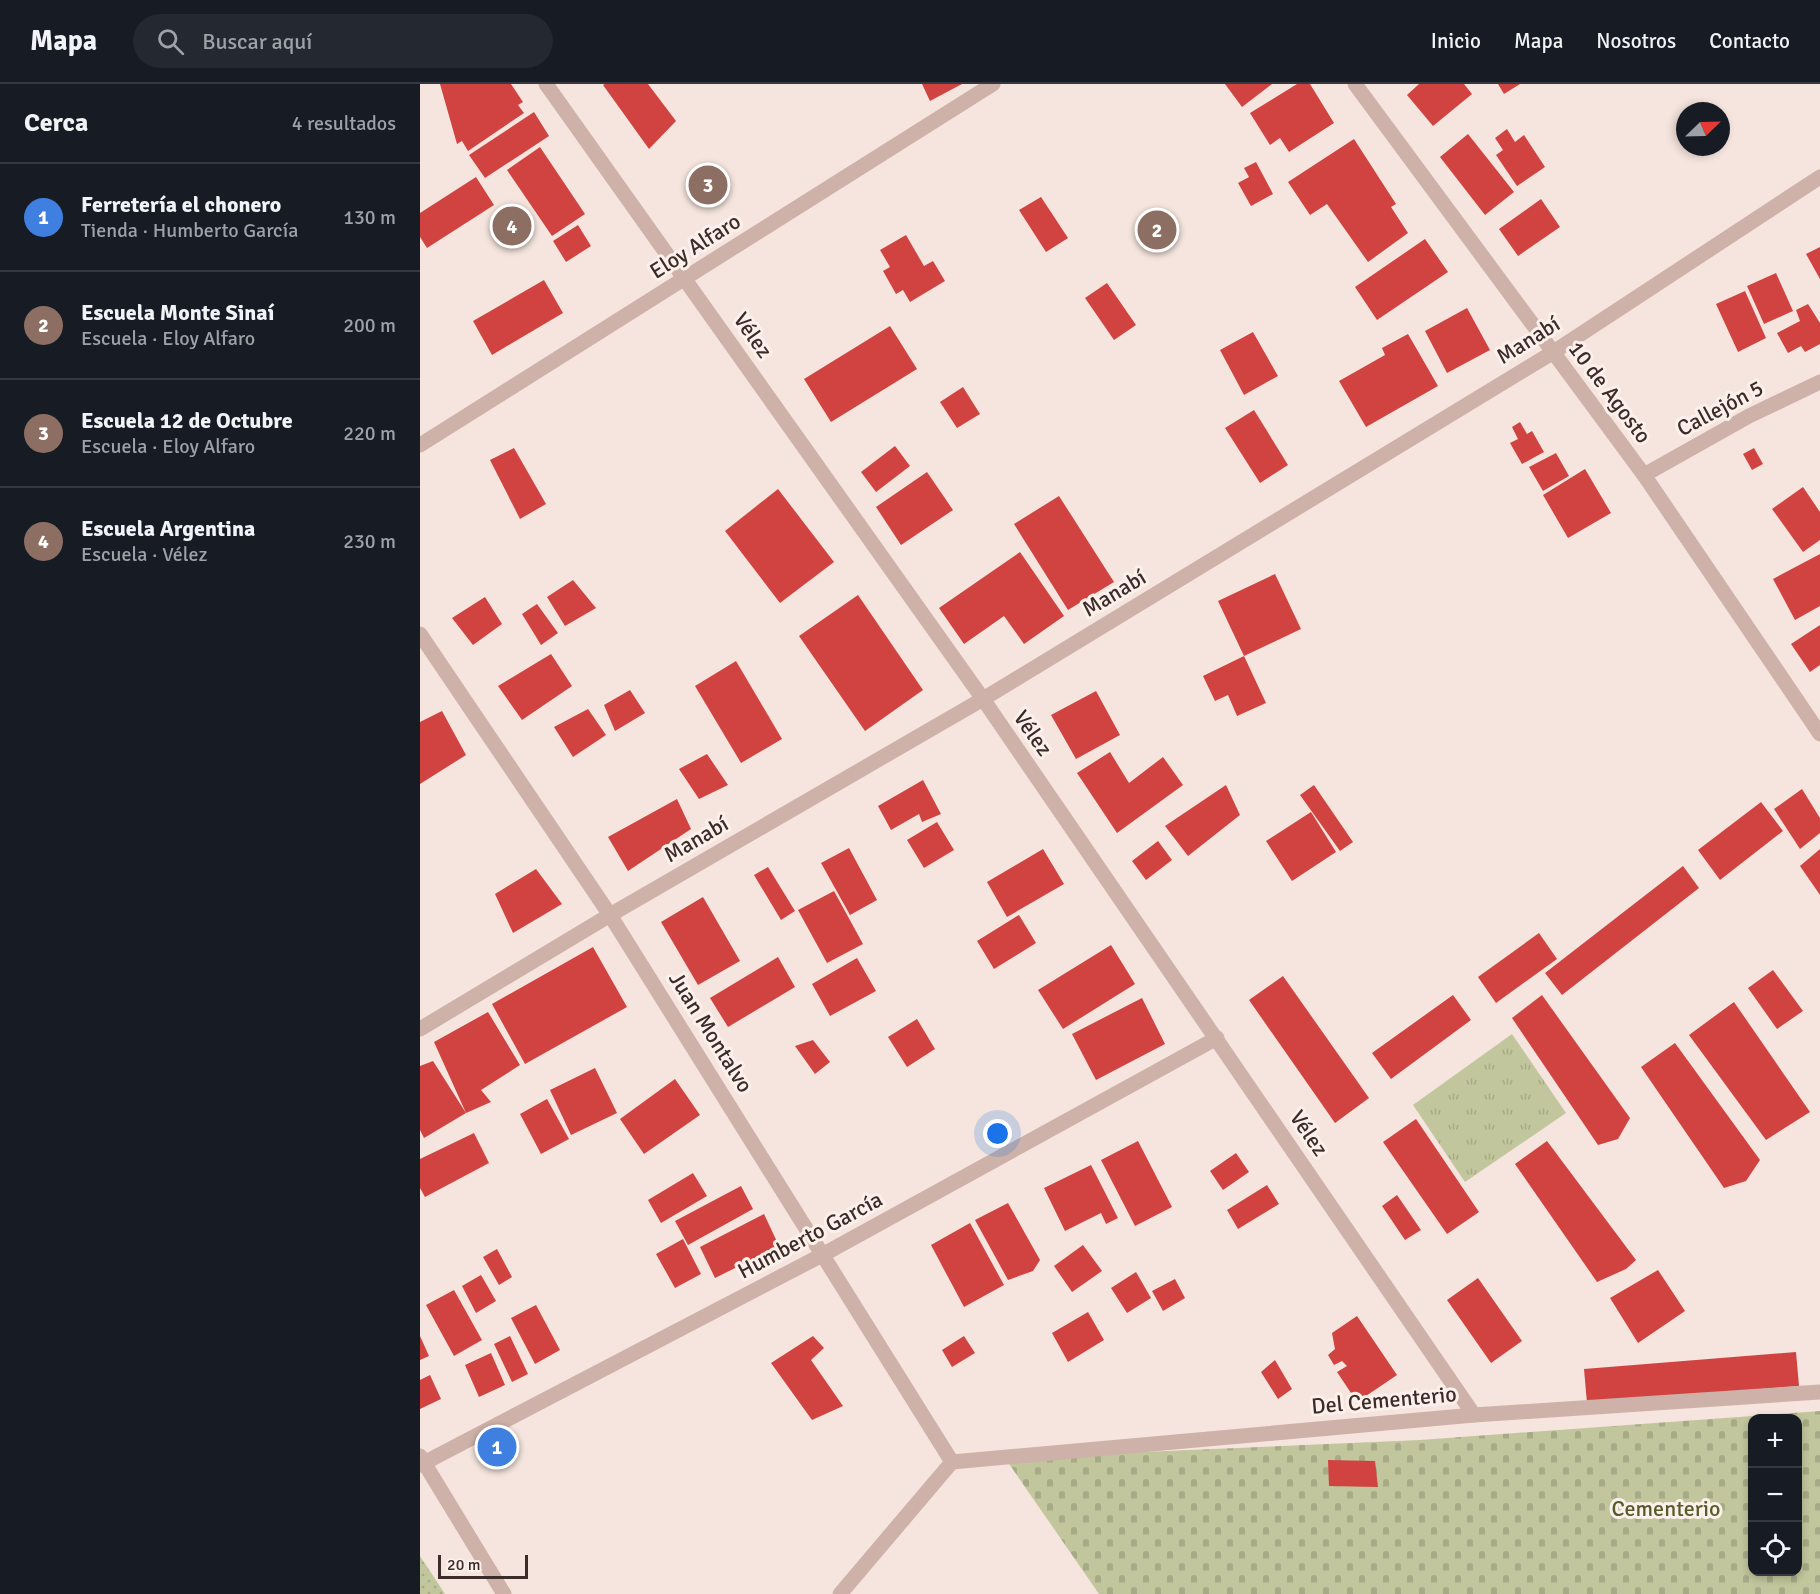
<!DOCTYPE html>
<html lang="es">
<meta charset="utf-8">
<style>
:root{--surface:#171b24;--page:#242831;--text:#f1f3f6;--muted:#9ea1a6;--line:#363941;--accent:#d93025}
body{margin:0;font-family:Signika,sans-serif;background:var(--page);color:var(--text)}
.controls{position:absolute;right:18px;bottom:18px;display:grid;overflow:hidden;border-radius:12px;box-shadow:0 3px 9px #0003}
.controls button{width:54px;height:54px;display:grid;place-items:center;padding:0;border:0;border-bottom:2px solid var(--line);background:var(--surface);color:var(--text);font:30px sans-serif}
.compass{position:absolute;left:1256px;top:18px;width:54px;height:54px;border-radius:50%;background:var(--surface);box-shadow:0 3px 9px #0003;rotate:67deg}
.scale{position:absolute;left:18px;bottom:15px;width:90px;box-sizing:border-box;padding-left:6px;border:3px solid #3b2b29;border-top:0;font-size:16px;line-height:21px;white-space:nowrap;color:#3b2b29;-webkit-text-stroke:4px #fcf0eb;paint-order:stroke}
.you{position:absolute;left:578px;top:1050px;width:21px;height:21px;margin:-15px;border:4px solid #fff;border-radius:50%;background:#1a73e8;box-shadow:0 0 0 9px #1a73e833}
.badge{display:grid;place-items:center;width:39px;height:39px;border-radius:50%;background:var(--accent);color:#fff;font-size:20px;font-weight:700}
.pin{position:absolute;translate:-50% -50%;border:3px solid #fff;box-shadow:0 2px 6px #0006}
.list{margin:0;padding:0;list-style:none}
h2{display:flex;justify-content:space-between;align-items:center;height:78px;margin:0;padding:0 24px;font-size:26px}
h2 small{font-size:20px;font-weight:400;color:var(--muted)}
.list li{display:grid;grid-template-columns:39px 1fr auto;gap:18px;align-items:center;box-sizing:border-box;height:108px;padding:0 24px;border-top:2px solid var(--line)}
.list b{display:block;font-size:22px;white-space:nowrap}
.list p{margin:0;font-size:20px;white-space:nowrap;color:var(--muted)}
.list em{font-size:20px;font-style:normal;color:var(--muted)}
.icon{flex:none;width:33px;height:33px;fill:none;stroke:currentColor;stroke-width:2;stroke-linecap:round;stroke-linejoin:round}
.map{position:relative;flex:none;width:1400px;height:1510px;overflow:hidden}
header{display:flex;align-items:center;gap:36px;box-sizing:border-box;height:84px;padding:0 30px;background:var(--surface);border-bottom:2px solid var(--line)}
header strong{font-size:28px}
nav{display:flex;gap:33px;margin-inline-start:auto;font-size:21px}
.search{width:420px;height:54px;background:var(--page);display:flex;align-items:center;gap:15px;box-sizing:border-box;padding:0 21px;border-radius:33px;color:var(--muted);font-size:22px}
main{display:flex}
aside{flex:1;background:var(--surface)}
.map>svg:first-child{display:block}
.grass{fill:url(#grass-dots)}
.cemetery{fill:url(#cemetery-stones);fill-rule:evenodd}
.park{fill:url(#park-tufts)}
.building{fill:#d04341}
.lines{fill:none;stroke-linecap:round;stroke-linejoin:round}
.minor{stroke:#ceb1a8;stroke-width:15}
.labels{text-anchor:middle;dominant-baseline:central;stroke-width:6;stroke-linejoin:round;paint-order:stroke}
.street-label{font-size:22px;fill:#3b2b29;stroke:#fcf0eb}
.park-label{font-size:22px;fill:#555b2a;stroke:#fcf0eb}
</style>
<header>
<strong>Mapa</strong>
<div class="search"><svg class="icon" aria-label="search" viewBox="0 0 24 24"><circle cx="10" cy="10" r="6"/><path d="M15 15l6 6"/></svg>Buscar aquí</div>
<nav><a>Inicio</a><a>Mapa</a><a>Nosotros</a><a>Contacto</a></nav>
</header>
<main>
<aside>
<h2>Cerca<small>4 resultados</small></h2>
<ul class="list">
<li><span class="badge" style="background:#3f7fe0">1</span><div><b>Ferretería el chonero</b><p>Tienda · Humberto García</p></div><em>130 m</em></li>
<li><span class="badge" style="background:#8d6e63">2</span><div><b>Escuela Monte Sinaí</b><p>Escuela · Eloy Alfaro</p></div><em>200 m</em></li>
<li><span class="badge" style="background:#8d6e63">3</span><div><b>Escuela 12 de Octubre</b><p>Escuela · Eloy Alfaro</p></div><em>220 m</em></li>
<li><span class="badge" style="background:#8d6e63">4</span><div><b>Escuela Argentina</b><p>Escuela · Vélez</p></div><em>230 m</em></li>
</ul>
</aside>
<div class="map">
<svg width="1400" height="1510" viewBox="0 0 1400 1510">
<defs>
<pattern id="grass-dots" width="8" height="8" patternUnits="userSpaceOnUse" patternTransform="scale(1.5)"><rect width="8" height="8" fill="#c1c69c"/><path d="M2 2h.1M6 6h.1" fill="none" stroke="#a7aa86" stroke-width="1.8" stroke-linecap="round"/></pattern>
<pattern id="cemetery-stones" width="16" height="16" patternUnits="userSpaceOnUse" patternTransform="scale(1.5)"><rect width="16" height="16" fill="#c1c69c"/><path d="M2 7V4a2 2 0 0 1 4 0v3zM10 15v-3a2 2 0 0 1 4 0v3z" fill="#a7aa86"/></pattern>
<pattern id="park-tufts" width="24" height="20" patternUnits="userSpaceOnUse" patternTransform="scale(1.5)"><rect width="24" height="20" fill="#c1c69c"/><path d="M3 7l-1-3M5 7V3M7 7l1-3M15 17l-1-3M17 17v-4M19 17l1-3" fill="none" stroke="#a7aa86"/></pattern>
</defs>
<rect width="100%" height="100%" fill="#f5e5de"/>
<polygon class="grass" points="0,1472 25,1510 0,1510"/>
<path class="cemetery" d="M 1400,1327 L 1400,1510 L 679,1510 L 585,1374 L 1000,1356 ZM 1332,1334 L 1378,1334 L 1378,1488 L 1332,1488 Z"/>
<polygon class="park" points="1092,950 1146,1029 1045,1098 993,1021"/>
<g class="building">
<polygon points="20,0 91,0 103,18 98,21 104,29 48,67 42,57 37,60"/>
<polygon points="185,0 228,0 256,37 229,65 183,1"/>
<polygon points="502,0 542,0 510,17"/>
<polygon points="805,0 852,0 822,23"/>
<polygon points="877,0 890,0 914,39 869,68 860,54 850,61 830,29"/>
<polygon points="999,0 1044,0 1052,10 1013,42 987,11"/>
<polygon points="1078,0 1100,0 1084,10"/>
<polygon points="114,28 129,52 65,94 49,71"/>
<polygon points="1087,45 1095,58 1104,51 1125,83 1097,102 1076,71 1083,66 1075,54"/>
<polygon points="1048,50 1094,108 1065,131 1020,73"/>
<polygon points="934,55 976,120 971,123 988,149 948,178 907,120 890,131 868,98"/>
<polygon points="120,63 165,130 132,152 87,86"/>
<polygon points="836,78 853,110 831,122 818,99 829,93 824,84"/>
<polygon points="56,93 74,121 7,164 0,153 0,129"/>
<polygon points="621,113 648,154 626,168 599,126"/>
<polygon points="1121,115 1140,143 1098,172 1079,145"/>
<polygon points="158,141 171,162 146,178 133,157"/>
<polygon points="486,151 504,182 513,177 525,197 490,218 483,206 476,210 463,187 470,183 460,166"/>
<polygon points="1005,155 1028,188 957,236 935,203"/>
<polygon points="1400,163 1400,195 1386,170"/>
<polygon points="1356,189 1373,227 1344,240 1327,202"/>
<polygon points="124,196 143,229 72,271 53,237"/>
<polygon points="687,199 716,241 694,256 665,214"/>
<polygon points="1325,207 1346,254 1318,268 1296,220"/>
<polygon points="1388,220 1400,239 1400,260 1385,268 1381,262 1368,269 1357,249 1380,237 1376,226"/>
<polygon points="1047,224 1070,266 1027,289 1005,247"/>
<polygon points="470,242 497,285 411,338 384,295"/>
<polygon points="833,248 858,292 824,311 800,266"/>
<polygon points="988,250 1018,302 946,343 919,297 965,271 962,264"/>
<polygon points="543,303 560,330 537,344 520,318"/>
<polygon points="834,326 868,381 840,399 805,344"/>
<polygon points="1100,338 1107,350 1112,347 1124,368 1102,380 1090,359 1098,355 1092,343"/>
<polygon points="475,362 490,382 456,408 441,388"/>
<polygon points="94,364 126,420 100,435 70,376"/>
<polygon points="1334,364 1343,380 1332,386 1323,370"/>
<polygon points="1136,369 1149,392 1123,407 1109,383"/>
<polygon points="1165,385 1191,429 1148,454 1123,411"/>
<polygon points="507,388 533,426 481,461 456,423"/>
<polygon points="1383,403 1400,428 1400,456 1383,468 1352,425"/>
<polygon points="358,405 414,478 360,519 305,447"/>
<polygon points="639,412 694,498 648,526 594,440"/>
<polygon points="600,468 644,532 604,560 584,532 544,560 519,524"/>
<polygon points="1400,470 1400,522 1375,536 1353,495"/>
<polygon points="855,490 881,545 824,572 798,517"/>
<polygon points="153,496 176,524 145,542 127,513"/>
<polygon points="438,511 503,606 445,647 379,552"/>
<polygon points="65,513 82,540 53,561 32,534"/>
<polygon points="117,520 138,549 121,561 102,530"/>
<polygon points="1400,541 1400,581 1390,588 1371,560"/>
<polygon points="131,570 152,602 102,636 78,602"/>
<polygon points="824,572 846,619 817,632 808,611 795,617 783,592"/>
<polygon points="316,577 362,655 321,679 275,602"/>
<polygon points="210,606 225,629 195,647 184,621"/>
<polygon points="676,607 700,651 656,675 631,631"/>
<polygon points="168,625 186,651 153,673 134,643"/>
<polygon points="22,627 46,671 0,700 0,638"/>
<polygon points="690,668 709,699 743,673 763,701 697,749 657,689"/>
<polygon points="287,670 308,701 279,715 259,685"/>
<polygon points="503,696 521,730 502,738 499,730 471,746 458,722"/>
<polygon points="806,701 820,731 768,772 745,742"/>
<polygon points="894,701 933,758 920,767 880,711"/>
<polygon points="1382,705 1400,734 1400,749 1380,765 1354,725"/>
<polygon points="257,715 271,745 208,787 188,753"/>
<polygon points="1341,718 1363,747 1300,796 1278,766"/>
<polygon points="891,728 916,768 872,797 846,757"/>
<polygon points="517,738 534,766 504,784 487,756"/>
<polygon points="738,757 752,776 726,796 712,777"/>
<polygon points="429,764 457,816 430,831 401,779"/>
<polygon points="623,765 644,800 587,833 567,798"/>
<polygon points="1400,765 1400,811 1380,782"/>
<polygon points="1263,782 1279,804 1142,911 1125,889"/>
<polygon points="348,783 375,827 361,836 334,791"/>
<polygon points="116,785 142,820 93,849 75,810"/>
<polygon points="414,807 443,860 407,879 378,826"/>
<polygon points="283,813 320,877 278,901 241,838"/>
<polygon points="599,831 616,859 574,885 557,857"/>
<polygon points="1119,849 1137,875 1076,919 1058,893"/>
<polygon points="691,861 715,900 643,945 618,906"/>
<polygon points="173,863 207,923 105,980 72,920"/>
<polygon points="358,873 375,903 308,943 290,914"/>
<polygon points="437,874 456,907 410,932 392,900"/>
<polygon points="1353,886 1383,927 1357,945 1328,904"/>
<polygon points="863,892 949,1014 915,1039 829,916"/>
<polygon points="1033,911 1051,936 971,995 952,969"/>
<polygon points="1122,911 1210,1034 1198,1055 1178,1061 1092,934"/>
<polygon points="722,914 745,960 676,996 652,950"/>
<polygon points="1314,918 1390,1028 1346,1056 1269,951"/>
<polygon points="68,928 100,981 61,1006 71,1018 46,1029 14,958"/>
<polygon points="497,935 515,965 487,983 468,953"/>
<polygon points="393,956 410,978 395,990 375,962"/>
<polygon points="1255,959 1340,1076 1326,1097 1304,1104 1221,983"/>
<polygon points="13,977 46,1029 4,1054 0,1046 0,982"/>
<polygon points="175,984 197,1029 151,1051 130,1006"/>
<polygon points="255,995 280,1031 224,1070 200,1035"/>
<polygon points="127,1015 149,1055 121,1070 100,1030"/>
<polygon points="996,1035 1059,1128 1027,1150 963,1058"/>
<polygon points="54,1049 69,1079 5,1113 0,1104 0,1075"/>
<polygon points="718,1057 752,1123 715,1142 681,1076"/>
<polygon points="1127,1057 1216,1176 1206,1185 1177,1198 1095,1080"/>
<polygon points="816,1069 829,1088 803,1106 790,1087"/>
<polygon points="671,1081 698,1134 686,1140 681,1129 645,1147 624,1104"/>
<polygon points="273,1089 287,1112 241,1139 228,1116"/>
<polygon points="847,1101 859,1120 818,1145 807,1126"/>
<polygon points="321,1102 333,1125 268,1161 255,1137"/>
<polygon points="977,1111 1001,1146 985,1156 962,1122"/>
<polygon points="588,1119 620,1176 613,1187 588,1196 555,1136"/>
<polygon points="344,1130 359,1162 295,1194 280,1163"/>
<polygon points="550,1139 584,1201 544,1223 511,1161"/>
<polygon points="263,1155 281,1190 255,1204 236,1170"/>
<polygon points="663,1161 682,1187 652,1208 634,1182"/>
<polygon points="77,1165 92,1193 79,1201 63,1173"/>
<polygon points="1238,1186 1265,1227 1218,1259 1190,1214"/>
<polygon points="716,1188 731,1214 707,1229 691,1204"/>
<polygon points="61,1191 76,1217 56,1229 42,1202"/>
<polygon points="1058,1194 1102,1257 1071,1279 1027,1216"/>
<polygon points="755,1195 765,1214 743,1227 732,1207"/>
<polygon points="34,1206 62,1256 34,1272 6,1221"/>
<polygon points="116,1221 140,1266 115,1280 91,1234"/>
<polygon points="668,1228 684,1256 648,1278 632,1249"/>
<polygon points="937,1232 977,1291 937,1318 917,1288 927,1282 922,1277 914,1281 908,1271 915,1265 912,1249"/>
<polygon points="0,1252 9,1272 0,1276"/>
<polygon points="90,1252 108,1290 92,1298 74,1260"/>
<polygon points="393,1252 404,1264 391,1276 423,1322 392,1336 351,1279"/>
<polygon points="544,1252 555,1269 532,1283 522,1266"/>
<polygon points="1376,1268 1379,1302 1167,1319 1164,1285"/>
<polygon points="71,1269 85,1301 59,1313 45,1281"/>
<polygon points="855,1276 872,1305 858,1315 841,1288"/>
<polygon points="10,1291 21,1315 0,1325 0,1296"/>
<polygon points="908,1376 955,1377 958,1403 909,1402"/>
</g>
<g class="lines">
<g class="minor">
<polyline points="126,0 563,615 1054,1331"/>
<polyline points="935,0 1224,391 1400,650"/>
<polyline points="0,361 573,0"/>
<polyline points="1224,391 1329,332 1400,298"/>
<polyline points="0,550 190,831 532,1378"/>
<polyline points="0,945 190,831 563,615 1132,269 1400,93"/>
<polyline points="0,1372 84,1510"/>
<polyline points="532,1378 1054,1331 1400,1308"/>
<polyline points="0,1381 404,1170 797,954"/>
<polyline points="420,1510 532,1378"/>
</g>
</g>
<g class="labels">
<g class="street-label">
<text transform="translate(275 162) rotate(-32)">Eloy Alfaro</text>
<text transform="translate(333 251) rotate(55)">Vélez</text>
<text transform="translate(1108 256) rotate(-32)">Manabí</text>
<text transform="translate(1190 308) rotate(53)">10 de Agosto</text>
<text transform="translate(1300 324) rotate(-28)">Callejón 5</text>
<text transform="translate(694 509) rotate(-31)">Manabí</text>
<text transform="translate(613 649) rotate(55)">Vélez</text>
<text transform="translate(276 755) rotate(-30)">Manabí</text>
<text transform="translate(291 948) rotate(58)">Juan Montalvo</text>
<text transform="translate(889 1049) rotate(56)">Vélez</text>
<text transform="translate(390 1151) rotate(-28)">Humberto García</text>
<text transform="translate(964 1316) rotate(-5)">Del Cementerio</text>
</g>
<g class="park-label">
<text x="1246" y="1424">Cementerio</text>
</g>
</g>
</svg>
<div class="controls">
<button>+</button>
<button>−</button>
<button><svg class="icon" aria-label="locate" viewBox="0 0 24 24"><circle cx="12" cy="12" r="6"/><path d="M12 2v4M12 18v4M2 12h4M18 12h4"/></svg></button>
</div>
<svg class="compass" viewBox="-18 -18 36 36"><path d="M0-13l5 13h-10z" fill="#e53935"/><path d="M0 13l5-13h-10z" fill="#9ea1a6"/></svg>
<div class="scale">20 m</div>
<div class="you"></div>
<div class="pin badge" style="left:77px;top:1363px;background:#3f7fe0">1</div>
<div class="pin badge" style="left:737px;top:146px;background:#8d6e63">2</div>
<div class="pin badge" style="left:288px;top:101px;background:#8d6e63">3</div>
<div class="pin badge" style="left:92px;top:142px;background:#8d6e63">4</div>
</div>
</main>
